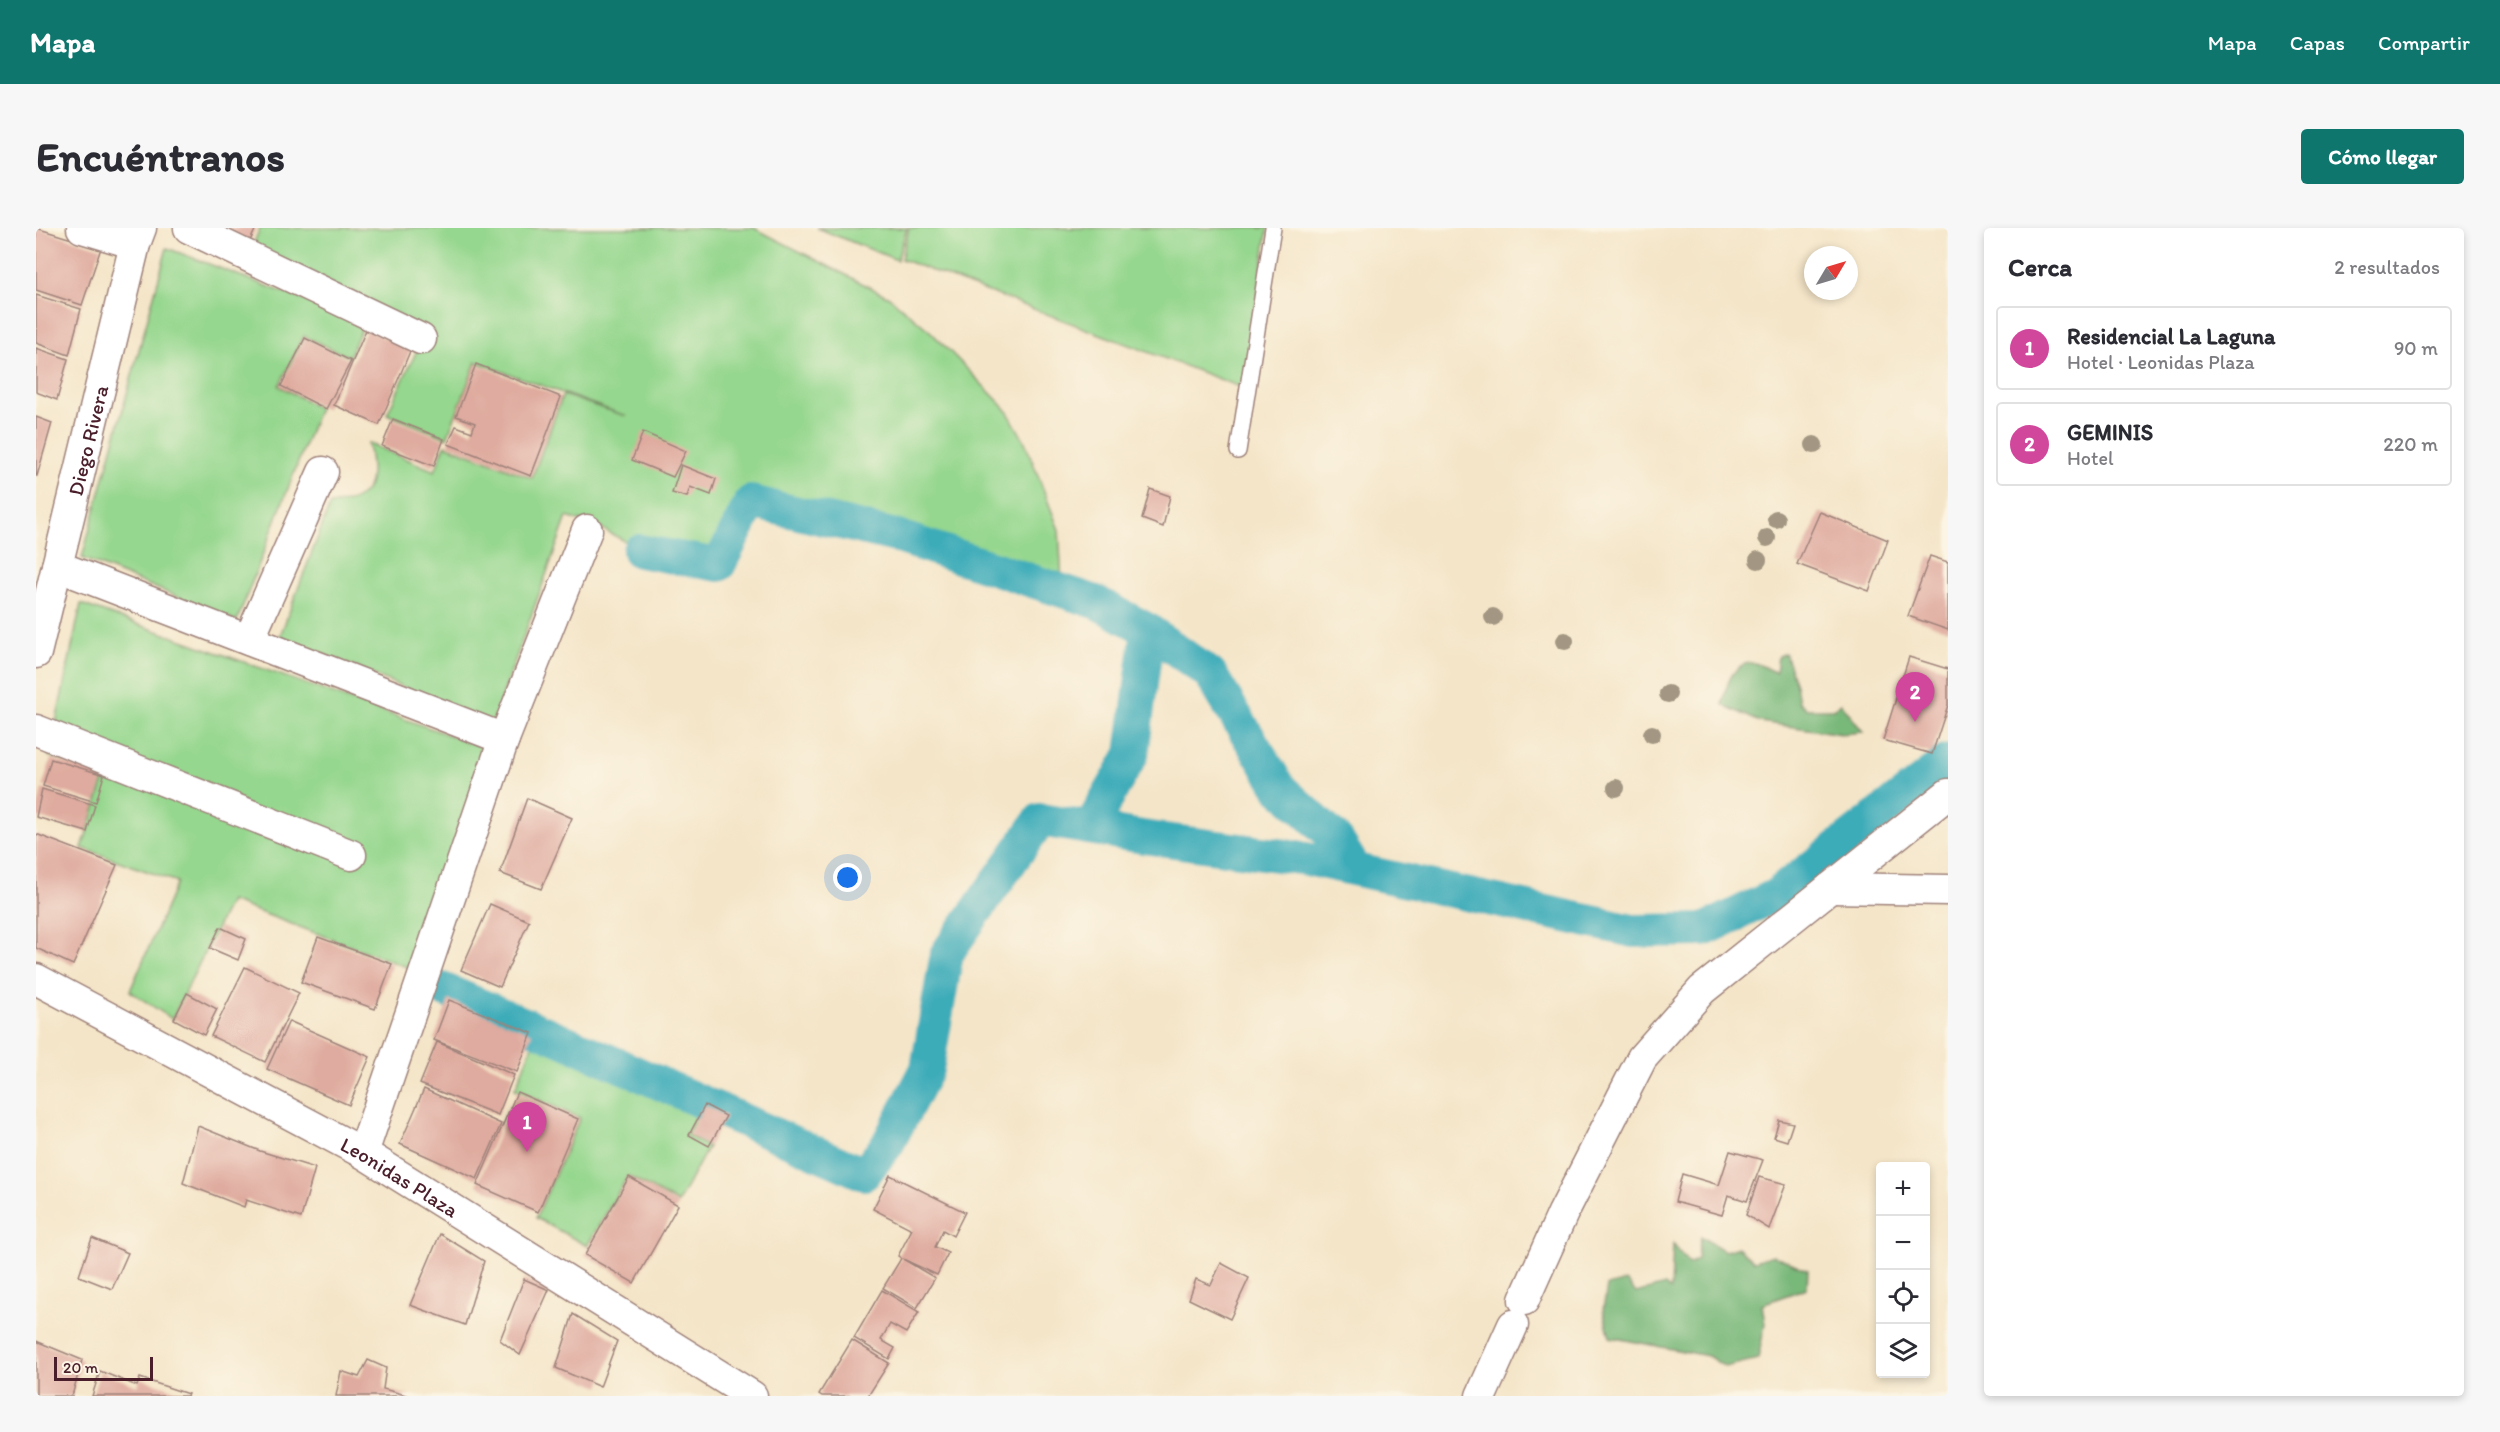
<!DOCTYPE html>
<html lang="es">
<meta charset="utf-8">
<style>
:root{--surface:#fff;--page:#f7f7f7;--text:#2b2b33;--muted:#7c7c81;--line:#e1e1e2;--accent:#0f766e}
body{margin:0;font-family:Itim,sans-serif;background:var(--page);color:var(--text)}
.controls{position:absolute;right:18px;bottom:18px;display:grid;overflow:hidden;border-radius:6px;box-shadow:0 3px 9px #0003}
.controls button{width:54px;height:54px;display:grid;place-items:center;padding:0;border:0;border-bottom:2px solid var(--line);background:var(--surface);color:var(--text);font:30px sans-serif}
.compass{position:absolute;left:1768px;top:18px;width:54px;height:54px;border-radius:50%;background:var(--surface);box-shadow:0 3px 9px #0003;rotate:52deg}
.scale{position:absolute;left:18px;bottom:15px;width:99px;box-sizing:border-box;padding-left:6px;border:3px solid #4a1f2b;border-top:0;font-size:16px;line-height:21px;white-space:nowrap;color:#4a1f2b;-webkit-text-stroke:4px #fcf5e5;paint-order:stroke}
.you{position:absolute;left:812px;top:650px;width:21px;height:21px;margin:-15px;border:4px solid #fff;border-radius:50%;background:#1a73e8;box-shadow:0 0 0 9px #1a73e833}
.badge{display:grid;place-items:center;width:39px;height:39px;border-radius:50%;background:var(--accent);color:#fff;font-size:20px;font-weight:700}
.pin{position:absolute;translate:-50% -50px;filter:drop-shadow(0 2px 3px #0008)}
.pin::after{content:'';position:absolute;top:32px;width:21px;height:18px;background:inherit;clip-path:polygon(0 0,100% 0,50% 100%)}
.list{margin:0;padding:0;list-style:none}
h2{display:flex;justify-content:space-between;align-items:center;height:78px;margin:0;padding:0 24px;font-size:26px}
h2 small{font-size:20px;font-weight:400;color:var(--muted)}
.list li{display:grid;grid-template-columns:39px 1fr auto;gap:18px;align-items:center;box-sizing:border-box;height:84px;margin:0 12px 12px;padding:0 12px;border:2px solid var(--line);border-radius:6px}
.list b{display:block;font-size:22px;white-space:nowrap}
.list p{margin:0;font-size:20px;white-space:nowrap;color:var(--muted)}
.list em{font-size:20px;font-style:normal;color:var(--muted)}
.icon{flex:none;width:33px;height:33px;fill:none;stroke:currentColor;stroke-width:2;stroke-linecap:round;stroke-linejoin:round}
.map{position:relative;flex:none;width:1912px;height:1168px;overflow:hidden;border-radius:6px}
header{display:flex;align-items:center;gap:36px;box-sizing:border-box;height:84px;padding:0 30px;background:var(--accent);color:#fff}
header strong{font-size:28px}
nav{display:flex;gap:33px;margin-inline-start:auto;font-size:21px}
.intro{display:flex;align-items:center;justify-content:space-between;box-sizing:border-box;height:144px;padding:0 36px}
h1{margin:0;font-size:42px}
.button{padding:15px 27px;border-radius:6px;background:var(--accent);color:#fff;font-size:21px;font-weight:700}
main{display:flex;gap:36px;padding:0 36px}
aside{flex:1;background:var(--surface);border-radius:6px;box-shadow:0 3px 9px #0003}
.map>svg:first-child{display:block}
.green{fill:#95d78e;stroke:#707b5c;stroke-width:1.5}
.forest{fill:#78b879;stroke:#616c52;stroke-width:1.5}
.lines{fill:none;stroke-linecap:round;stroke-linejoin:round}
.canal{stroke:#3cacb9;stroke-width:34}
.building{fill:#dfaa9f}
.lane-casing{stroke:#9f827a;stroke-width:18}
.street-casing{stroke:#9f827a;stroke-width:33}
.lane{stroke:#fff;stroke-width:15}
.street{stroke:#fff;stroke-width:30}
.tree{fill:#a39682}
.labels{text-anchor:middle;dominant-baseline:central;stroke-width:4.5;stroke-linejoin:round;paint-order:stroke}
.street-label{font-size:21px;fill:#4a1f2b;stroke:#fcf5e5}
</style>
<header>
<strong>Mapa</strong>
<nav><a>Mapa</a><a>Capas</a><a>Compartir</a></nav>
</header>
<div class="intro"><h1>Encuéntranos</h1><a class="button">Cómo llegar</a></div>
<main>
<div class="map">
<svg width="1912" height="1168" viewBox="0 0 1912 1168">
<rect width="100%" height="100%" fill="#fcf5e5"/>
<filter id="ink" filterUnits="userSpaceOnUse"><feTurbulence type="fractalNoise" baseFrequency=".0167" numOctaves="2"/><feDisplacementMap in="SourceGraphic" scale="12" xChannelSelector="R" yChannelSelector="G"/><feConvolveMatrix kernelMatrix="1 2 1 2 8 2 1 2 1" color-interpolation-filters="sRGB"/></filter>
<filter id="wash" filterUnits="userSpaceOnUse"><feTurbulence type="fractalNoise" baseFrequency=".008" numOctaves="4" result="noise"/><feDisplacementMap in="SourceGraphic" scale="24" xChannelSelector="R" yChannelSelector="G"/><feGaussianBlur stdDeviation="1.35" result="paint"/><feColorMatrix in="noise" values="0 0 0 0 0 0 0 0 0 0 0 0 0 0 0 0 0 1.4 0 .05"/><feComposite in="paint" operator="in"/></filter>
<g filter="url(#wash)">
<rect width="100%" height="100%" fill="#f4e5c8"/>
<g class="green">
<path d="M 224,0 L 718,0 L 853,69 L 895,104 L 970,181 L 989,214 L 1023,302 L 1026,355 L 1022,358 L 861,305 L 714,272 L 683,337 L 603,321 L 563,299 L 531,289 L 456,496 L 244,408 L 294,277 C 338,271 339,255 332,215 L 399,243 L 409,217 L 496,250 L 527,167 L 590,188 L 440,134 L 411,210 L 351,186 L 389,105 L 217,17 Z"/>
<polygon points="781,0 871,0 861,32"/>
<polygon points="873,0 1232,0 1207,160 865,31"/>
<polygon points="131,20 328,95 313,129 268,108 243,158 283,180 201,393 46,330"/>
<polygon points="45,376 458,523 379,742 194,673 136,791 94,763 141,654 46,620 70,546 13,528"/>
<polygon points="501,805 667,877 651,907 672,919 642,975 592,948 551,1018 500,990 544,890 479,861"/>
</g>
<g class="forest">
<path d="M 1749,425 L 1760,457 L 1763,474 L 1771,481 L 1797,481 L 1805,475 L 1827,504 L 1806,506 L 1724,494 L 1687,477 C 1689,460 1696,433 1718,435 C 1726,436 1732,443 1740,444 L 1742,428 Z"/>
<polygon points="1665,1009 1689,1023 1702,1019 1718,1033 1737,1027 1772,1042 1771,1060 1726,1076 1729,1096 1722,1131 1689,1139 1672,1128 1574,1109 1567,1082 1571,1058 1590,1053 1600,1065 1629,1057 1635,1062 1637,1016 1653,1036 1661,1031"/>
</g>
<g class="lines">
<g class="canal">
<polyline points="603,323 683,337 715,274 860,308 1060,374 1112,402 1096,526 1054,600"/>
<polyline points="1112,402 1174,446 1244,560 1301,612 1319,641"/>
<polyline points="406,761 524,811 828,946 851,917 891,841 911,725 1004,592 1107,609 1271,631 1597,703 1668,702 1740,667 1912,533"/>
</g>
</g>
<g id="blocks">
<g class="building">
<polygon points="0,0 65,20 46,77 0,62"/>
<polygon points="184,0 220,0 214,13"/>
<polygon points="0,67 45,81 33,127 0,115"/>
<polygon points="330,102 375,121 343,197 298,177"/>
<polygon points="269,110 315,133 290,181 245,158"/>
<polygon points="0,120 32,131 21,172 0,164"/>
<polygon points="440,136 525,169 495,248 412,216 420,198 436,204 439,195 420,188"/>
<polygon points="0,189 16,195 1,248 0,248"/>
<polygon points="357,191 408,211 398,238 346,218"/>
<polygon points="607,204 650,223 637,249 596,232"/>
<polygon points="645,237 680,251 675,267 654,259 651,269 636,265"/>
<polygon points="1114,261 1134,268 1127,299 1106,291"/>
<polygon points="1784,284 1852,312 1833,363 1761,336"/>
<polygon points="1894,328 1912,334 1912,402 1872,388"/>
<polygon points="1873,429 1912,441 1912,477 1896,526 1847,512"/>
<polygon points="15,531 68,547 60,574 7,558"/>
<polygon points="6,561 59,577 51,604 0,589"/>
<polygon points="491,570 536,590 505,661 464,645"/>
<polygon points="0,606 81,637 37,737 0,720"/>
<polygon points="454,676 493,693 464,759 425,742"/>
<polygon points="184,699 210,711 202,732 174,720"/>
<polygon points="282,709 356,736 339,781 265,754"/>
<polygon points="209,739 263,765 229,834 175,808"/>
<polygon points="151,765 181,781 168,807 138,791"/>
<polygon points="413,772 496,805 481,844 398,812"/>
<polygon points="253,793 334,829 313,877 231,841"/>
<polygon points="401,814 478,847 462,887 384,856"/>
<polygon points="388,861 465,896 441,951 364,916"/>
<polygon points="481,864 542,891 502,984 441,957"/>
<polygon points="669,877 690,888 673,918 653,907"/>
<polygon points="1743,892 1757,895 1751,913 1738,909"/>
<polygon points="162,898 224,923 279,940 265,990 210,972 208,979 147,955"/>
<polygon points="1694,923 1727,932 1711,973 1692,967 1686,987 1639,974 1646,946 1683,957"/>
<polygon points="854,947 929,984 917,1008 907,1002 899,1019 912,1025 901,1047 867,1031 899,1050 881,1080 847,1060 863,1034 865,1030 862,1028 876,1001 837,981"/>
<polygon points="593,949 642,977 598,1055 549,1027"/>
<polygon points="1723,949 1750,956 1733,1001 1710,987"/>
<polygon points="404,1006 448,1033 429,1097 374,1077"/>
<polygon points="56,1010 92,1025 76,1061 43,1048"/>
<polygon points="1185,1035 1213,1050 1194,1091 1153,1071 1160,1051 1175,1057"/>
<polygon points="488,1051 513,1062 484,1127 464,1112"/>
<polygon points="846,1062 883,1084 870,1105 854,1096 845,1112 859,1120 853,1131 818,1110"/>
<polygon points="537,1086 581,1113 564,1159 520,1140"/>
<polygon points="816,1112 853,1135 832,1168 786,1168 783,1166"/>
<polygon points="0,1113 46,1132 36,1168 0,1168"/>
<polygon points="332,1132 350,1140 347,1161 374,1168 300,1168 305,1143 323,1149"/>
<polygon points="64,1143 101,1158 104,1150 152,1166 151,1168 56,1168"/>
</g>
</g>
</g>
<g filter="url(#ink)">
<use href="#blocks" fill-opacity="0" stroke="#9f827a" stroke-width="1.5"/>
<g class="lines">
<defs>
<polyline id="lane" points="1202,223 1237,0"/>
<g id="street">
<polyline points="46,0 99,16"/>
<polyline points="153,0 385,111"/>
<polyline points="21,338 468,511 551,302"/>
<polyline points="213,412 287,244"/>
<path id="s1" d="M 0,425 L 99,16 L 105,0"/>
<polyline points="0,502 315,627"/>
<polyline points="1794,660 1912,662"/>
<path id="s2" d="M 0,751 L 327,925 L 716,1168"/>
<polyline points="327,925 468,511"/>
<polyline points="1488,1072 1527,985 1606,830 1666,762 1912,566"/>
<polyline points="1445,1168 1477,1097"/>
</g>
</defs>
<use href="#lane" class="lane-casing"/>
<use href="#street" class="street-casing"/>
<use href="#lane" class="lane"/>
<use href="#street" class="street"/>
</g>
<g class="tree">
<circle cx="1778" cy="217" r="9"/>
<circle cx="1740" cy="291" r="9"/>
<circle cx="1731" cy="310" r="9"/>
<circle cx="1722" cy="332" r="9"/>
<circle cx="1457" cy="389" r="9"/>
<circle cx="1529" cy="413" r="9"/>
<circle cx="1632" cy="466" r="9"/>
<circle cx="1616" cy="506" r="9"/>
<circle cx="1580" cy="560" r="9"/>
</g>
</g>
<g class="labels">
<g class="street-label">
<text stroke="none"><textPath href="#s1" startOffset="219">Diego Rivera</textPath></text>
<text stroke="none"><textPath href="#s2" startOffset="414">Leonidas Plaza</textPath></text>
</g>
</g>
</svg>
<div class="controls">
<button>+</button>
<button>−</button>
<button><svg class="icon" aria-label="locate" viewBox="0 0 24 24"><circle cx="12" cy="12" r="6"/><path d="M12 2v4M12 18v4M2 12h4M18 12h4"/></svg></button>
<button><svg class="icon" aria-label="layers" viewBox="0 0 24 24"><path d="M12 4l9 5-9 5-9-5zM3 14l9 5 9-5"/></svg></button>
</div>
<svg class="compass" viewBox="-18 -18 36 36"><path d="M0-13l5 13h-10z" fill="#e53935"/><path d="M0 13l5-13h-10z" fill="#7c7c81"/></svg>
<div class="scale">20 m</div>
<div class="you"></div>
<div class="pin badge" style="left:491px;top:924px;background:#d1479c">1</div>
<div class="pin badge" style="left:1879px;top:494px;background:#d1479c">2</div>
</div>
<aside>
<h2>Cerca<small>2 resultados</small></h2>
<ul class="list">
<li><span class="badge" style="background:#d1479c">1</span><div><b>Residencial La Laguna</b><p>Hotel · Leonidas Plaza</p></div><em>90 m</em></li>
<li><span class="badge" style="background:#d1479c">2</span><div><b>GEMINIS</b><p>Hotel</p></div><em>220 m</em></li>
</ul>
</aside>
</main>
